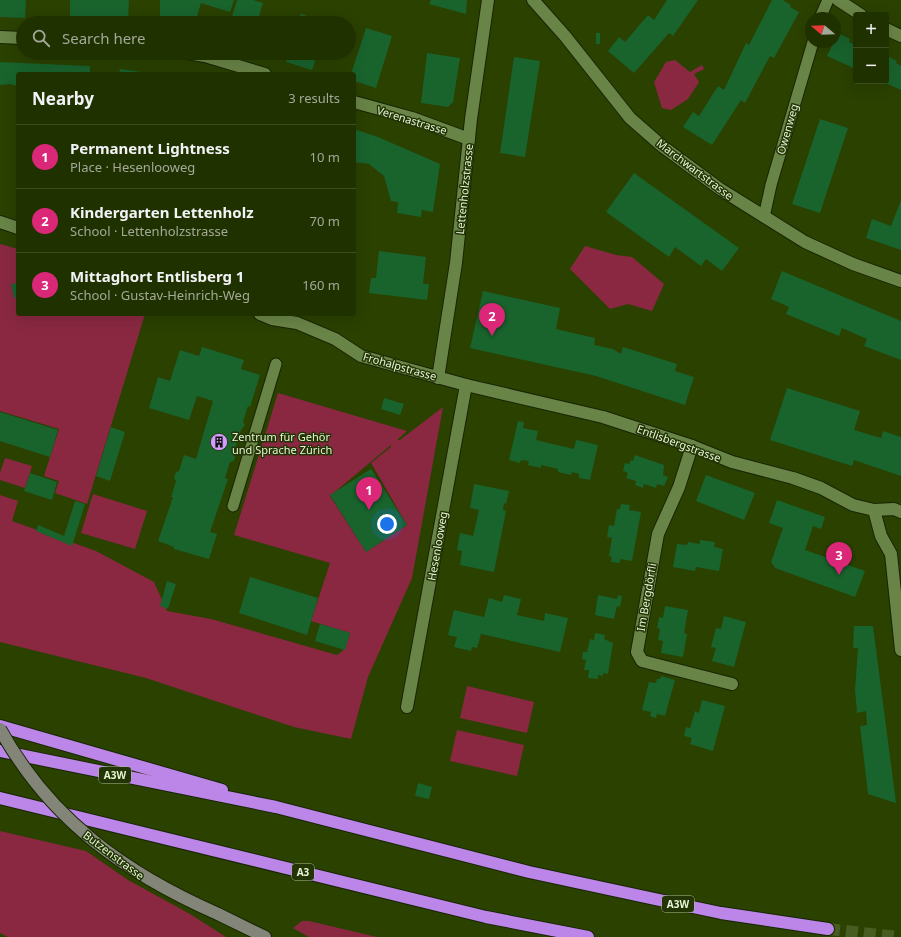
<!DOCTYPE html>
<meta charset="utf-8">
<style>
:root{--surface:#203100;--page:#28390a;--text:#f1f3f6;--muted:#a2a999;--line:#3d4c22;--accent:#db2777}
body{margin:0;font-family:"Noto Sans",sans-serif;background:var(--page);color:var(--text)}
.controls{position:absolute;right:12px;top:12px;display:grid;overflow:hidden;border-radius:4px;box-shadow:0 4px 16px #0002}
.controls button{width:36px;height:36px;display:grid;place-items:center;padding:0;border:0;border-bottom:1px solid var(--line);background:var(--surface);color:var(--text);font:20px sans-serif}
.compass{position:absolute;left:805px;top:12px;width:36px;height:36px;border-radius:50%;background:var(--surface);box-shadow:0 4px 16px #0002;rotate:289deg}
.you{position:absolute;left:387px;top:524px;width:14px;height:14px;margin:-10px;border:3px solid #fff;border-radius:50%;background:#1a73e8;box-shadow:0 0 0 6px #1a73e833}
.badge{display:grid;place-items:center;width:26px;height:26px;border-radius:50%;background:var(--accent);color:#fff;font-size:13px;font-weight:700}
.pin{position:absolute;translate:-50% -33px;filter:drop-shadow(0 1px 2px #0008)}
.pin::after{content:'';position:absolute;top:21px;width:14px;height:12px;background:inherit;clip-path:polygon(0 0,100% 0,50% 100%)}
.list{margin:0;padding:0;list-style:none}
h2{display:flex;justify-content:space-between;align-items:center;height:52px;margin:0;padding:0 16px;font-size:17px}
h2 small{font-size:13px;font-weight:400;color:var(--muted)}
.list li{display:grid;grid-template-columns:26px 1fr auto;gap:12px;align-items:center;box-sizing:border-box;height:64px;padding:0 16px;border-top:1px solid var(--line)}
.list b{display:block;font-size:15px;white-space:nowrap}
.list p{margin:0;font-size:13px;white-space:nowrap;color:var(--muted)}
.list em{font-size:13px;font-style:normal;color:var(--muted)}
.icon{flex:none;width:22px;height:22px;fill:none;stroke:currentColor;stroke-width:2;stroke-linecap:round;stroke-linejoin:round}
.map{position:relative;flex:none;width:901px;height:937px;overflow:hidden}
.search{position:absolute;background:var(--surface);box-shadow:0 4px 16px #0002;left:16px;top:16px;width:340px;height:44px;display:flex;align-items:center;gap:10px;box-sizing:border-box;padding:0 14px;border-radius:22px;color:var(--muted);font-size:15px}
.panel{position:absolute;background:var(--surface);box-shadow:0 4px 16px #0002;left:16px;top:72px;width:340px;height:244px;border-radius:4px}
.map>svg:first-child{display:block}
.green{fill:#8a2842;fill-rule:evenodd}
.building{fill:#19632d}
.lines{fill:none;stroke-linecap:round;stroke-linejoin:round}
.motorway-tunnel{stroke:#465c20;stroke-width:12;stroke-dasharray:12 6;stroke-linecap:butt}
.service-casing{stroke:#182505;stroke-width:13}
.minor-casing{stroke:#182505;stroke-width:14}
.secondary-casing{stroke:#182505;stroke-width:14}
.motorway-casing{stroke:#182505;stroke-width:14}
.service{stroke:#698447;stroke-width:11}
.minor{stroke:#698447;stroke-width:12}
.secondary{stroke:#828577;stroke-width:12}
.motorway{stroke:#bc86e8;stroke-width:12}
.secondary-bridge-casing{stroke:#182505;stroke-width:14;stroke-linecap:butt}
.secondary-bridge{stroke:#828577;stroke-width:12}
.labels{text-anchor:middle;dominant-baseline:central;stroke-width:3;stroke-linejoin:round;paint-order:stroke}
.shield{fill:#233505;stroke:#abbb97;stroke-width:1}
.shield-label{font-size:10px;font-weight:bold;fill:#e5f5d5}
.street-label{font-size:11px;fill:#e5f5d5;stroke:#233505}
.poi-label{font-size:11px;fill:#e5f5d5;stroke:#233505;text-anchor:start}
</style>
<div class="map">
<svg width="901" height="937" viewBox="0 0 901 937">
<rect width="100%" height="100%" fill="#2a4100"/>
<g class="green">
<polygon points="675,60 690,72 702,65 704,69 694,74 699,82 688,99 671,110 662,108 654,82 666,62"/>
<polygon points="0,244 18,249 18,314 145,314 87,504 55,493 59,481 44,476 59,429 0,411"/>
<polygon points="585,246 616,255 632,257 664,284 652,311 628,304 610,309 570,269"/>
<path d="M 278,393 L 407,431 L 397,440 L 400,440 L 443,407 L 412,578 L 368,677 L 351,739 L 294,727 L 146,678 L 0,642 L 0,495 L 18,501 L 12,521 L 96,551 L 154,582 L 167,611 L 211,619 L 337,655 L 345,649 L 350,633 L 311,621 L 330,563 L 234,535 ZM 391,445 L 391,447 L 371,463 L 407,525 L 366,552 L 330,496 Z"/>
<polygon points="5,458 32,466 25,488 0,480 0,473"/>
<polygon points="93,494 147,511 135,549 81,533"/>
<polygon points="467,686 534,702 527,733 460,718"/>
<polygon points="457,730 524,745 517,776 450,761"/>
<polygon points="0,831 86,851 128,880 190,914 226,937 8,937 0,933"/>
<polygon points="302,921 309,921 377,937 309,937 293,928"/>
</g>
<g class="building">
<polygon points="0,0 26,0 25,18 0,17"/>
<polygon points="70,0 129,0 128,23 70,22"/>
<polygon points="160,0 234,0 230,12 201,3 195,23 160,23"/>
<polygon points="237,0 253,0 263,3 257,23 230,23"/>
<polygon points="431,0 467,0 466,14 429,4"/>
<polygon points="667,0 698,0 673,36 669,33 634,73 608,51 619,37 625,42 648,15 654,20"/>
<polygon points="772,0 783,0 791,5 790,7 799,12 774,58 770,56 745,103 741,100 712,145 683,127 693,112 699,116 718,86 724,90 746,43 749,45"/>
<polygon points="301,14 327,22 327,23 298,23"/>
<polygon points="366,28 392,36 376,88 354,81 354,74 351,74"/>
<rect x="596" y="33" width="4" height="11"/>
<polygon points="838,33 850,39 849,42 856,45 856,69 827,56"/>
<polygon points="289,53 318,53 312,70 286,62"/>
<polygon points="427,53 460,58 453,102 448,107 421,103"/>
<polygon points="514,57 540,61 525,157 500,153"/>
<polygon points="889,57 897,61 896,63 901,66 901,90 881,81 886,81 886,59"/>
<polygon points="0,62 90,66 90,74 18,74 18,86 10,84 0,85"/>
<polygon points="120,69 149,73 149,74 119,74"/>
<polygon points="820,119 848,128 820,213 792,204"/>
<polygon points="354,129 378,137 440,164 433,212 422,210 421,217 397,213 398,202 391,201 384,176 369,164 354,162"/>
<polygon points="634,173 739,248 722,271 706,259 701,266 675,247 669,257 606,212"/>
<polygon points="901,200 901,250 866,238 872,219 891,226"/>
<polygon points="379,251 426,257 423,284 429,284 427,300 369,293 371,278 376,278"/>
<polygon points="782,271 901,321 901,360 864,346 867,339 842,328 839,336 786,314 789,307 771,299"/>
<polygon points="18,283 18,297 14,298 11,284"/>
<polygon points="483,291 560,308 556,329 595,338 594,345 613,349 621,354 623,347 677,364 675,371 694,377 685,405 596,376 470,348"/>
<polygon points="202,347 244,360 241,369 260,375 250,407 248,406 243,422 245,425 241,430 233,454 235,457 234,461 230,462 225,478 228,479 210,532 217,534 209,559 174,549 174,547 158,541 173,497 171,497 176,481 174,478 176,472 179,471 184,455 196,459 213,401 197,396 189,420 149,408 158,377 170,381 180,350 199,356"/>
<polygon points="787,388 860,411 854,430 881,438 883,431 901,437 901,476 854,460 852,466 770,440"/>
<polygon points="384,398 404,404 400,415 381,409"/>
<polygon points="0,412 58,430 50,457 0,441"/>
<polygon points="518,421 524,422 523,428 538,431 536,440 574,449 576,440 598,445 590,480 579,478 579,474 572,472 571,475 558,472 558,469 541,465 541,468 528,465 529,461 521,460 520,463 509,460"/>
<polygon points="111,427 125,432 110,481 96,476"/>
<polygon points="635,455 664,465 663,475 668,477 664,486 657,484 656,488 644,484 643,488 635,485 636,481 626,478 628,473 623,471 625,463 629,464 631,460 633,461"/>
<polygon points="371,469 407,525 366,552 330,495"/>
<polygon points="30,473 57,482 52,500 24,491"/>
<polygon points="706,475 755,493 744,520 696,501"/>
<polygon points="474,484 509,491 506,504 504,503 503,510 506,511 494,572 460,565 462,551 457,550 460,533 473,536 479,510 470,508"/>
<polygon points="777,500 825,517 821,529 813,526 805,550 865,571 855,597 775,568 771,562 783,528 769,523"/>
<polygon points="75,501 85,504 72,546 36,531 38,525 64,536"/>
<polygon points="621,504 630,505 629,510 641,512 632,561 620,559 620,563 611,562 612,557 609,556 612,538 607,537 609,525 614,526 617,509 620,509"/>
<polygon points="700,540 715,542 714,547 723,549 719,571 696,567 695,571 673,567 677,544 687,545 688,542 700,544"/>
<polygon points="250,577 318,598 307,635 239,613"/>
<polygon points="167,581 176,584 168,609 160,606"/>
<polygon points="504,595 521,599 517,615 544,621 545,613 568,618 560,652 481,634 477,648 472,647 471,651 454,647 457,637 448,635 454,610 484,617 489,598 502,602"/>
<polygon points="598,595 617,599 618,595 622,596 620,607 617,606 614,619 595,615"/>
<polygon points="665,606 688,610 684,633 687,634 683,657 661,653 663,641 658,640 660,629 657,628 659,617 663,618"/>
<polygon points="724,616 746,622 734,667 712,661 716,648 711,647 716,628 721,629"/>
<polygon points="320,624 350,633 345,650 315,641"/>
<polygon points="854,626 873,626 896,803 868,794 860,726 867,725 866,711 857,713 855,690 858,648 853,648"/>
<polygon points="595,633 605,635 604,639 613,643 608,674 603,673 603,676 598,675 598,679 588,678 589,670 584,670 586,660 582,659 583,652 587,652 590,639 594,640"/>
<polygon points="661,676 675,680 665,716 657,714 656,718 650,716 651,712 642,710 649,682 656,683 657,679 660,679"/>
<polygon points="702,700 725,706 713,751 690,744 692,738 684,736 686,727 690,728 695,711 699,713"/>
<polygon points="418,783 432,787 429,799 415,796"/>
</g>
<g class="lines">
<polyline class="motorway-tunnel" points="828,929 898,937"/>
<defs>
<g id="service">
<polyline points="820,18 828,0"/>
<polyline points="764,217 771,185 813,42"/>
<polyline points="233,506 276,364"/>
</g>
<g id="minor">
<polyline points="533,0 565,36 630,118 662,146 720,189 805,242 853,264 901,281"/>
<polyline points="838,0 861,15"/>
<polyline points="886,29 901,36"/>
<polyline points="0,37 23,38"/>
<polyline points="187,53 205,56 265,74"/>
<polyline points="354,102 412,118 469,139"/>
<polyline points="0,222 18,228"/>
<polyline points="260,314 272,319 297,323 335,339 361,356 466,385 603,417 692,446 732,462 793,478 821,488 853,505 874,510 894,509 901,512"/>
<polyline points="438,378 456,263 471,119 488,0"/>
<polyline points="692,446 679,487 658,534 637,652 642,661 732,684"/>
<polyline points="874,510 881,536 891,554 901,650"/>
<polyline points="407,707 466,385"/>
</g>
<polyline id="secondary" points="218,914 265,937"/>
<g id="motorway">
<polyline points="0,726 222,790"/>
<polyline points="0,751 276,807 529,872 664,901 721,913 828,929"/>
<polyline points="0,798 486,917 588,937"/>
</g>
</defs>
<use href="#service" class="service-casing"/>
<use href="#minor" class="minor-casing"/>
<use href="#secondary" class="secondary-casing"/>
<use href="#motorway" class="motorway-casing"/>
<use href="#service" class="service"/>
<use href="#minor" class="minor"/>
<use href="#secondary" class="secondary"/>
<use href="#motorway" class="motorway"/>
<defs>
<path id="secondary-bridge" d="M 0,729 C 50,820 125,873 218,914"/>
</defs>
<use href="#secondary-bridge" class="secondary-bridge-casing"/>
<use href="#secondary-bridge" class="secondary-bridge"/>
</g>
<defs>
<symbol id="building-disc" viewBox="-11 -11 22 22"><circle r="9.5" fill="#d29dfd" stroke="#233505"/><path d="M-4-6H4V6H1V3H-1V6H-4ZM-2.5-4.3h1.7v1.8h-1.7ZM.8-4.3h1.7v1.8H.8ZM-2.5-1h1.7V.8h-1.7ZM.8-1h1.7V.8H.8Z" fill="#111"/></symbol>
</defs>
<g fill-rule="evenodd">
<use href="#building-disc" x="209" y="432" width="20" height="20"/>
</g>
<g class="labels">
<g class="shield">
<rect x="99" y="767" width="32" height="16" rx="3"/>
<rect x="292" y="864" width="22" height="16" rx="3"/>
<rect x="662" y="896" width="32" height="16" rx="3"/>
</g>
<g class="shield-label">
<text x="115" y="775">A3W</text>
<text x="303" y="872">A3</text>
<text x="678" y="904">A3W</text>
</g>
<g class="street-label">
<text transform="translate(412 120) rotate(17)">Verenastrasse</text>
<text transform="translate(787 129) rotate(-74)">Owenweg</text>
<text transform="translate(695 169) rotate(37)">Marchwartstrasse</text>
<text transform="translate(464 189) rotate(-84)">Lettenholzstrasse</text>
<text transform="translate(400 366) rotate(16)">Frohalpstrasse</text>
<text transform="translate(679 443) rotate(20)">Entlisbergstrasse</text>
<text transform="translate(437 546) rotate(-80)">Hesenlooweg</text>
<text transform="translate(646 597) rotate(-80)">Im Bergdörfli</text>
<text transform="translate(114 855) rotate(37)">Butzenstrasse</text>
</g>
<g class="poi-label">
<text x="232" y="436">Zentrum für Gehör<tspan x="232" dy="13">und Sprache Zürich</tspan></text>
</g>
</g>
</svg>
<div class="controls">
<button>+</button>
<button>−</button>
</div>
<svg class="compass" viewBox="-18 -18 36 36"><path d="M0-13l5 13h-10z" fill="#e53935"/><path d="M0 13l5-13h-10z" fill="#a2a999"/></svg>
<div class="you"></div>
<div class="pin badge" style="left:369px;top:510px">1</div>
<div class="pin badge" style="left:492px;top:336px">2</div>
<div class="pin badge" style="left:839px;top:575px">3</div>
<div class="search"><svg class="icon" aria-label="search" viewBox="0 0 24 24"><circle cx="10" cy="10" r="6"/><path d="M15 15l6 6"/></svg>Search here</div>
<section class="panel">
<h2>Nearby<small>3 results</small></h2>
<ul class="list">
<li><span class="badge">1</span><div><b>Permanent Lightness</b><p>Place · Hesenlooweg</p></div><em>10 m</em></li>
<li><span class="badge">2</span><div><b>Kindergarten Lettenholz</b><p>School · Lettenholzstrasse</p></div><em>70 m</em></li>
<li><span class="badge">3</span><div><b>Mittaghort Entlisberg 1</b><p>School · Gustav-Heinrich-Weg</p></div><em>160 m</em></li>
</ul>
</section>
</div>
